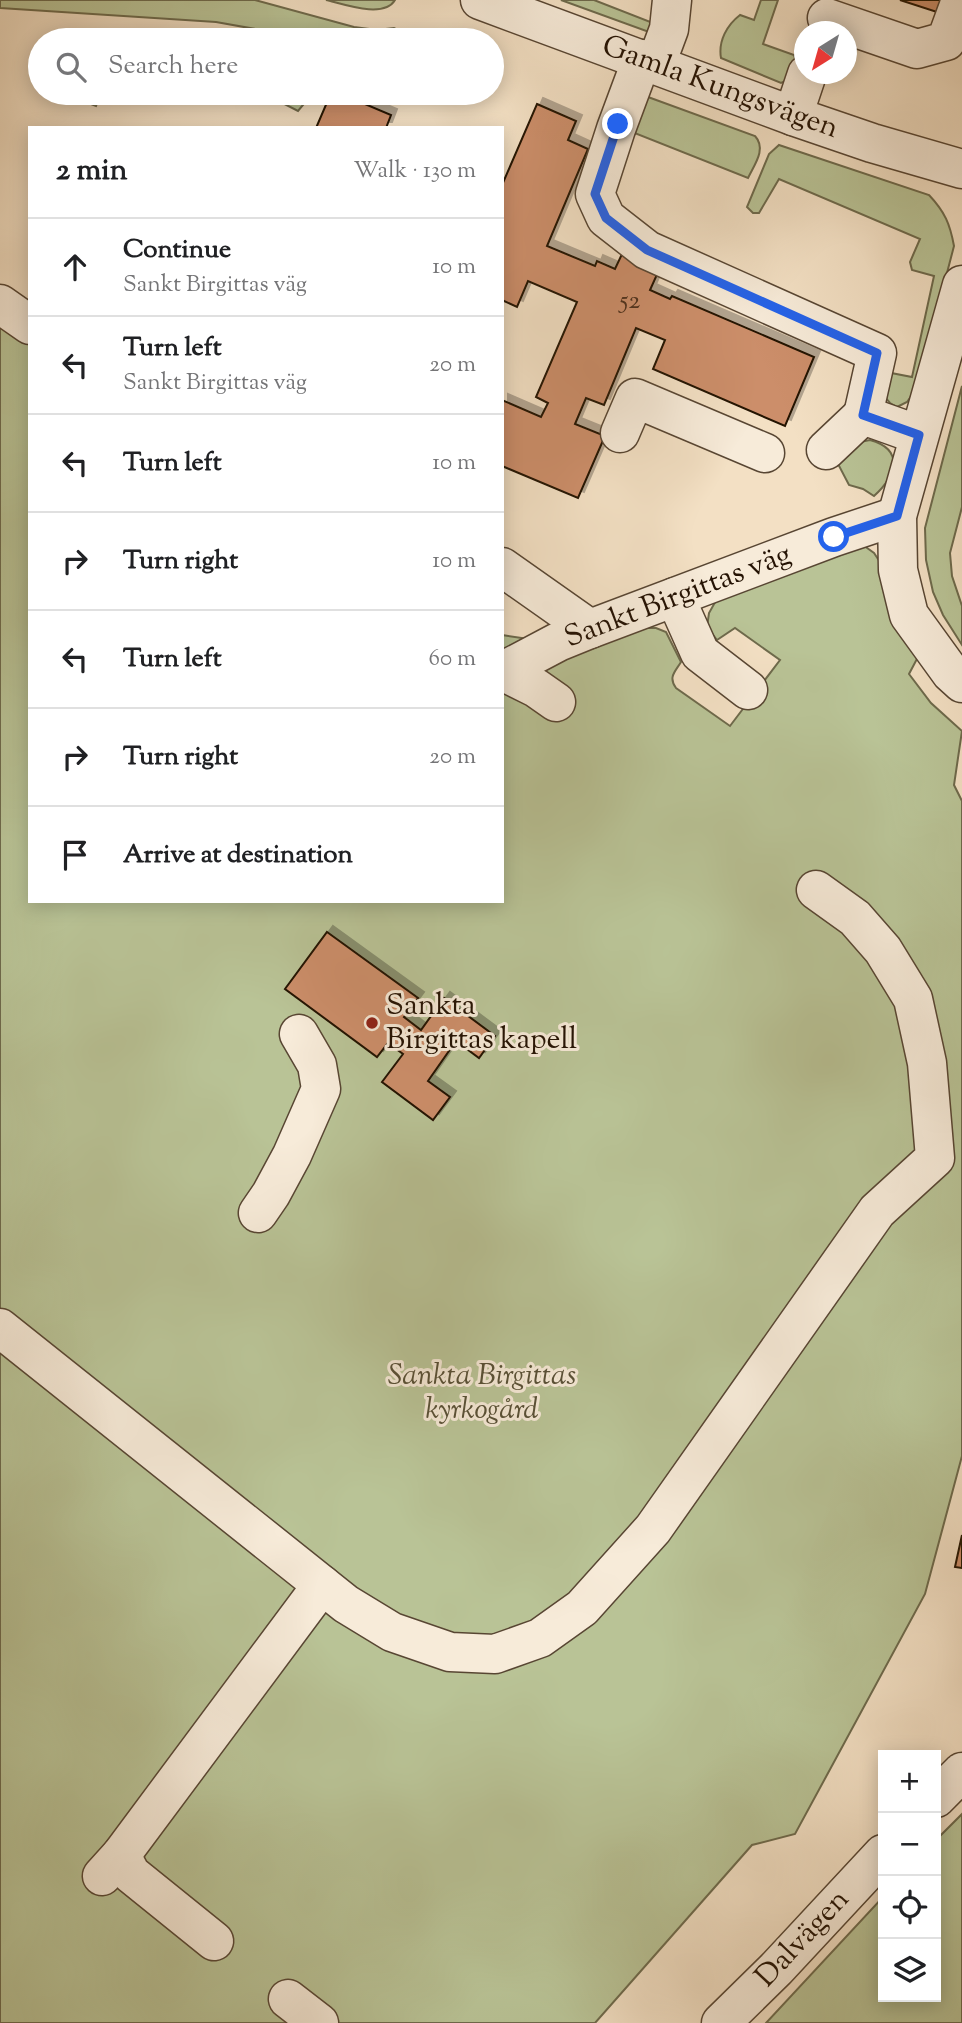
<!DOCTYPE html>
<meta charset="utf-8">
<style>
:root{--surface:#fff;--page:#f2f2f2;--text:#202124;--muted:#757577;--line:#e0e0e0}
body{margin:0;font-family:"Sorts Mill Goudy",serif;background:var(--page);color:var(--text)}
.controls{position:absolute;right:21px;bottom:21px;display:grid;overflow:hidden;border-radius:0px;box-shadow:0 4px 18px #0003}
.controls button{width:63px;height:63px;display:grid;place-items:center;padding:0;border:0;border-bottom:2px solid var(--line);background:var(--surface);color:var(--text);font:35px sans-serif}
.compass{position:absolute;left:794px;top:21px;width:63px;height:63px;border-radius:50%;background:var(--surface);box-shadow:0 4px 18px #0003;rotate:217deg}
.stop{position:absolute;width:21px;height:21px;margin:-16px;border:5px solid #2563eb;border-radius:50%;background:#fff}
.stop.end{background:#2563eb;border-color:#fff;box-shadow:0 2px 7px #0008}
.list{margin:0;padding:0;list-style:none}
h2{display:flex;justify-content:space-between;align-items:center;height:91px;margin:0;padding:0 28px;font-size:30px}
h2 small{font-size:23px;font-weight:400;color:var(--muted)}
.list li{display:grid;grid-template-columns:46px 1fr auto;gap:21px;align-items:center;box-sizing:border-box;height:98px;padding:0 28px;border-top:2px solid var(--line)}
.list b{display:block;font-size:26px;white-space:nowrap}
.list p{margin:0;font-size:23px;white-space:nowrap;color:var(--muted)}
.list em{font-size:23px;font-style:normal;color:var(--muted)}
.icon{flex:none;width:38px;height:38px;fill:none;stroke:currentColor;stroke-width:2;stroke-linecap:round;stroke-linejoin:round}
.map{position:relative;flex:none;width:962px;height:2023px;overflow:hidden}
.search{position:absolute;background:var(--surface);box-shadow:0 4px 18px #0003;left:28px;top:28px;width:476px;height:77px;display:flex;align-items:center;gap:18px;box-sizing:border-box;padding:0 24px;border-radius:38px;color:var(--muted);font-size:26px}
.panel{position:absolute;background:var(--surface);box-shadow:0 4px 18px #0003;left:28px;top:126px;width:476px;height:777px;border-radius:0px}
.map>svg:first-child{display:block}
.green{fill:#b9c396;stroke:#6e6a4c;stroke-width:2}
.building{fill:#cc8e6a;stroke:#241203;stroke-width:2;filter:url(#shadow)}
.lines{fill:none;stroke-linecap:round;stroke-linejoin:round}
.minor-casing{stroke:#584633;stroke-width:41}
.minor{stroke:#f7ebd9;stroke-width:38}
.route{stroke:#2563eb;stroke-width:9}
.poi-dot{fill:#8f2418;stroke:#f7ebd9;stroke-width:2.5}
.labels{text-anchor:middle;dominant-baseline:central;stroke-width:6;stroke-linejoin:round;paint-order:stroke}
.number-label{font-size:26px;fill:#4e311d}
.street-label{font-size:30px;fill:#241203;stroke:#f7ebd9}
.poi-label{font-size:30px;fill:#241203;stroke:#f7ebd9;text-anchor:start}
.park-label{font-size:30px;font-style:italic;fill:#585036;stroke:#f7ebd9}
</style>
<div class="map">
<svg width="962" height="2023" viewBox="0 0 962 2023">
<defs>
<filter id="shadow"><feDropShadow dx="6" dy="-6" stdDeviation="0" flood-color="#0004"/></filter>
</defs>
<rect width="100%" height="100%" fill="#f3e0c4"/>
<filter id="stains"><feTurbulence type="fractalNoise" baseFrequency=".00286" numOctaves="4"/><feColorMatrix values="0 0 0 0 .2 0 0 0 0 .09 0 0 0 0 .02 0 0 0 .5 -.17"/></filter>
<radialGradient id="worn" r=".72"><stop offset=".6" stop-color="#630" stop-opacity="0"/><stop offset="1" stop-color="#630" stop-opacity=".3"/></radialGradient>
<g class="green">
<polygon points="0,0 255,0 354,27 377,30 394,28 400,31 407,40 317,40 216,22 0,8"/>
<path d="M 326,0 L 395,0 C 384,19 343,4 326,0 Z"/>
<polygon points="561,0 594,0 653,23 649,32"/>
<path d="M 761,0 L 778,0 L 763,44 L 794,55 L 796,62 L 788,80 L 781,83 L 721,58 C 718,41 727,25 740,15 L 754,20 Z"/>
<polygon points="62,93 101,93 96,106"/>
<polygon points="263,93 313,93 298,111"/>
<path d="M 648,97 L 755,136 C 767,149 754,165 748,178 L 632,132 Z"/>
<path d="M 779,145 L 929,195 C 945,212 950,224 954,246 L 917,388 L 907,402 L 897,407 L 890,403 L 884,396 L 886,372 L 912,377 L 934,276 L 912,270 L 910,262 L 920,239 L 779,179 L 759,213 L 753,213 L 747,207 L 769,154 Z"/>
<path d="M 0,323 L 30,344 L 30,901 L 502,901 L 502,635 L 590,648 L 637,628 L 656,628 L 666,632 L 681,662 C 675,672 668,677 676,688 L 730,726 L 780,660 L 735,628 L 717,640 L 707,627 L 709,613 L 718,597 L 863,545 L 874,553 L 880,562 L 918,657 L 909,674 L 931,703 L 962,731 L 954,785 L 962,801 L 962,1456 L 925,1594 L 795,1834 L 752,1845 L 595,2023 L 0,2023 Z"/>
<polygon points="962,386 962,507 950,553 952,576 962,606 962,645 943,615 933,592 926,560 925,528"/>
<path d="M 870,440 C 906,450 895,477 874,496 L 863,489 L 849,485 L 837,462 L 860,442 Z"/>
<polygon points="962,1814 962,2023 766,2023 883,1897 883,1997 936,1997 936,1840"/>
</g>
<g class="building">
<polygon points="900,0 944,0 940,13"/>
<polygon points="331,93 339,93 391,115 386,128 316,128"/>
<polygon points="537,104 576,121 568,140 588,149 547,246 595,266 597,261 615,269 622,254 659,270 650,290 670,299 672,296 814,357 785,426 653,369 665,340 636,328 604,405 586,398 575,424 605,436 578,498 502,466 502,400 541,417 548,403 536,397 577,302 528,281 517,307 502,300 502,185"/>
<polygon points="327,932 418,998 404,1017 421,1030 444,998 495,1036 479,1058 456,1041 428,1081 450,1097 433,1120 382,1082 403,1054 388,1043 377,1057 285,989"/>
<polygon points="962,1535 962,1568 955,1567"/>
</g>
<g class="lines">
<defs>
<g id="minor">
<polyline points="480,0 793,116 872,143 962,169"/>
<polyline points="827,18 917,49 946,41 961,0"/>
<polyline points="642,59 616,129 595,194 606,218 647,250 877,353 863,415 919,435"/>
<polyline points="656,64 669,29 672,0"/>
<polyline points="793,116 807,74"/>
<polyline points="962,285 897,516 898,570 909,615 951,673 962,683"/>
<polyline points="0,304 30,325"/>
<polyline points="620,433 635,398 765,453"/>
<polyline points="826,450 863,415"/>
<polyline points="502,567 590,629"/>
<polyline points="675,597 700,653 748,690"/>
<polyline points="502,671 536,688 556,702"/>
<polyline points="503,671 558,642 590,629 834,537 897,516"/>
<polyline points="258,1213 271,1194 292,1155 321,1089 317,1065 299,1034"/>
<polyline points="0,1328 346,1604 392,1632 450,1652 495,1654 540,1638 582,1608 653,1529 877,1211 935,1158 927,1063 913,999 883,950 855,918 816,890"/>
<polyline points="936,1798 962,1772"/>
<polyline points="121,1855 131,1874 214,1941"/>
<polyline points="102,1876 121,1855 322,1585"/>
<polyline points="288,1999 319,2023"/>
<polyline points="721,2023 776,1969 883,1854"/>
</g>
</defs>
<use href="#minor" class="minor-casing"/>
<use href="#minor" class="minor"/>
</g>
<g class="lines">
<polyline class="route" points="618,124 595,194 606,218 647,250 877,353 863,415 919,435 897,516 834,537"/>
</g>
<circle class="poi-dot" cx="372" cy="1023" r="7"/>
<g class="labels">
<g class="number-label">
<text x="630" y="301">52</text>
</g>
<g class="street-label">
<text transform="translate(720 88) rotate(20)">Gamla Kungsvägen</text>
<text transform="translate(678 597) rotate(-21)">Sankt Birgittas väg</text>
<text transform="translate(803 1939) rotate(-47)">Dalvägen</text>
</g>
<g class="poi-label">
<text x="386" y="1006">Sankta<tspan x="386" dy="34">Birgittas kapell</tspan></text>
</g>
<g class="park-label">
<text x="482" y="1376">Sankta Birgittas<tspan x="482" dy="34">kyrkogård</tspan></text>
</g>
</g>
<rect width="100%" height="100%" filter="url(#stains)"/>
<rect width="100%" height="100%" fill="url(#worn)"/>
</svg>
<div class="controls">
<button>+</button>
<button>−</button>
<button><svg class="icon" aria-label="locate" viewBox="0 0 24 24"><circle cx="12" cy="12" r="6"/><path d="M12 2v4M12 18v4M2 12h4M18 12h4"/></svg></button>
<button><svg class="icon" aria-label="layers" viewBox="0 0 24 24"><path d="M12 4l9 5-9 5-9-5zM3 14l9 5 9-5"/></svg></button>
</div>
<svg class="compass" viewBox="-18 -18 36 36"><path d="M0-13l5 13h-10z" fill="#e53935"/><path d="M0 13l5-13h-10z" fill="#757577"/></svg>
<div class="stop" style="left:834px;top:537px"></div>
<div class="stop end" style="left:618px;top:124px"></div>
<div class="search"><svg class="icon" aria-label="search" viewBox="0 0 24 24"><circle cx="10" cy="10" r="6"/><path d="M15 15l6 6"/></svg>Search here</div>
<section class="panel">
<h2>2 min<small>Walk · 130 m</small></h2>
<ul class="list">
<li><svg class="icon" aria-label="ahead" viewBox="0 0 24 24"><path d="M12 20V5M6 11l6-6 6 6"/></svg><div><b>Continue</b><p>Sankt Birgittas väg</p></div><em>10 m</em></li>
<li><svg class="icon" aria-label="left" viewBox="0 0 24 24"><path d="M17 20v-9H6M10 6l-5 5 5 5"/></svg><div><b>Turn left</b><p>Sankt Birgittas väg</p></div><em>20 m</em></li>
<li><svg class="icon" aria-label="left" viewBox="0 0 24 24"><path d="M17 20v-9H6M10 6l-5 5 5 5"/></svg><div><b>Turn left</b></div><em>10 m</em></li>
<li><svg class="icon" aria-label="right" viewBox="0 0 24 24"><path d="M7 20v-9h11M14 6l5 5-5 5"/></svg><div><b>Turn right</b></div><em>10 m</em></li>
<li><svg class="icon" aria-label="left" viewBox="0 0 24 24"><path d="M17 20v-9H6M10 6l-5 5 5 5"/></svg><div><b>Turn left</b></div><em>60 m</em></li>
<li><svg class="icon" aria-label="right" viewBox="0 0 24 24"><path d="M7 20v-9h11M14 6l5 5-5 5"/></svg><div><b>Turn right</b></div><em>20 m</em></li>
<li><svg class="icon" aria-label="arrive" viewBox="0 0 24 24"><path d="M6 21V4h12l-3 4 3 4H6"/></svg><div><b>Arrive at destination</b></div></li>
</ul>
</section>
</div>
